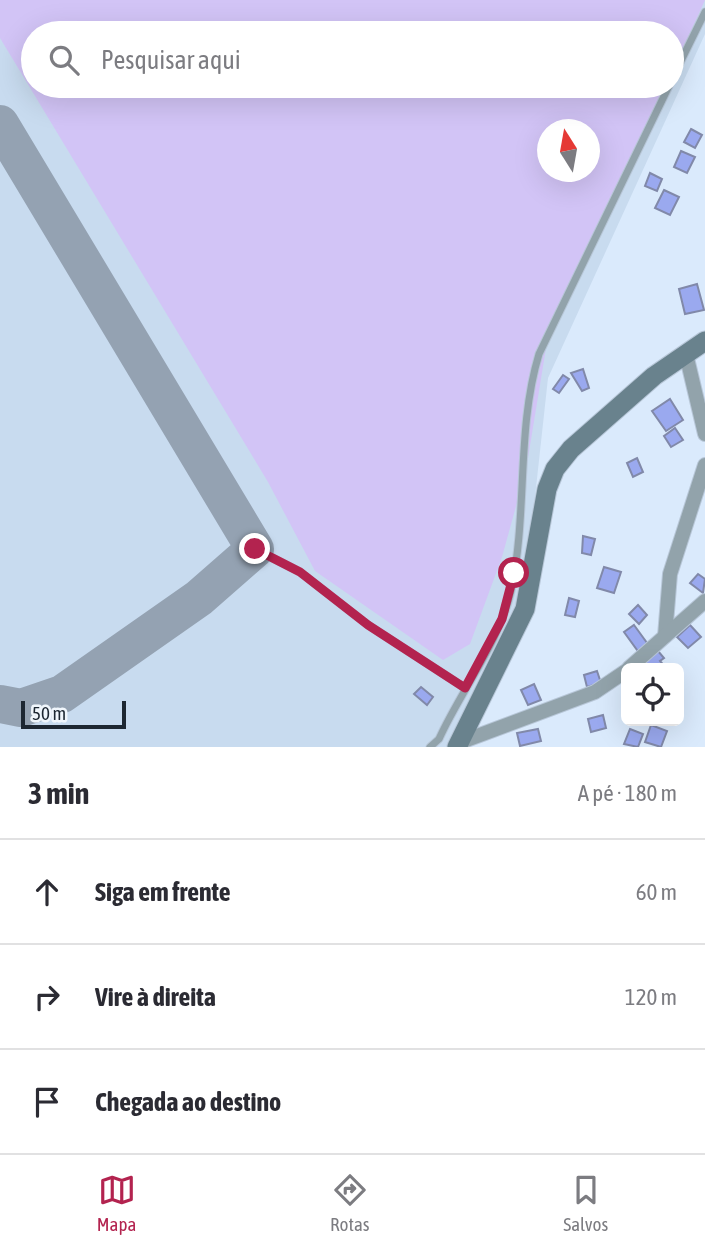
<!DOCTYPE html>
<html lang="pt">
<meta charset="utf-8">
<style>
:root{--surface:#fff;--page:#f2f2f3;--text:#2b2b33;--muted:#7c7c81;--line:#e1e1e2;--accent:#b3234f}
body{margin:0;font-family:"Asap Condensed",sans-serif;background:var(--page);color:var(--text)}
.controls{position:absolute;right:21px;bottom:21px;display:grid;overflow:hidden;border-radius:10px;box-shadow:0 7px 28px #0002}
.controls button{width:63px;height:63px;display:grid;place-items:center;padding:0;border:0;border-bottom:2px solid var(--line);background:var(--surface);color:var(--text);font:35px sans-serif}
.compass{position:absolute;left:537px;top:119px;width:63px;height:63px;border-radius:50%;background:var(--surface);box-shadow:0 7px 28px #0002;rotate:349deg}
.scale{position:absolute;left:21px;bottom:18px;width:105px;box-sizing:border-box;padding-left:7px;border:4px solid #1d2732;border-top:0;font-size:19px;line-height:24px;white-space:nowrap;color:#1d2732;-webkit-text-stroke:5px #f0f6fc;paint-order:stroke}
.stop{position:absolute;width:21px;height:21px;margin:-16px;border:5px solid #b3234f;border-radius:50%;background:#fff}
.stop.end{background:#b3234f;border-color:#fff;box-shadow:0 2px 7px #0008}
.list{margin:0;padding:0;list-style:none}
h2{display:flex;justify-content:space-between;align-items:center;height:91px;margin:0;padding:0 28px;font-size:30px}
h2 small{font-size:23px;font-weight:400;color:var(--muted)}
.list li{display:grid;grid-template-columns:46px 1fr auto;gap:21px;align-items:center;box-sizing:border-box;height:105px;padding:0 28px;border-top:2px solid var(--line)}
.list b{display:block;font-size:26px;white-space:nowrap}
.list em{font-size:23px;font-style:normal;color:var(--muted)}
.icon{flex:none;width:38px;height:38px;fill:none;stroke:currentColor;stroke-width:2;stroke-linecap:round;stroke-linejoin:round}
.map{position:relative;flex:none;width:705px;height:747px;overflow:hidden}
.search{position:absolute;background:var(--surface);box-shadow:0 7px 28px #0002;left:21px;right:21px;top:21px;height:77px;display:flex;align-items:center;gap:18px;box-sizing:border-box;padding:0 24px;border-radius:38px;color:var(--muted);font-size:26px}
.sheet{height:406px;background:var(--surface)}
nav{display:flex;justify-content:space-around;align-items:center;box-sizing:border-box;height:98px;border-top:2px solid var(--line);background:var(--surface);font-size:19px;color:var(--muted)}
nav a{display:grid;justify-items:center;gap:4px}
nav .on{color:var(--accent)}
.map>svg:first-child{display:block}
.built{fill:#c8dbef;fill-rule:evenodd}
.green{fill:#d2c4f6;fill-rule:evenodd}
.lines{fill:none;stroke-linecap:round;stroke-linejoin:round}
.taxiway{stroke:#94a2b2;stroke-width:38}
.building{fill:#9aa9ef;stroke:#8189a9;stroke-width:2}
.lane-casing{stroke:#b8c7d8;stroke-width:9}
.street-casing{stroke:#b8c7d8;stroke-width:16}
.secondary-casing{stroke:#b8c7d8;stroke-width:21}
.lane{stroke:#92a3ab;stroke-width:7}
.street{stroke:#92a3ab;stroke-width:14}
.secondary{stroke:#69828d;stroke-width:19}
.route{stroke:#b3234f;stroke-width:9}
</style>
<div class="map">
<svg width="705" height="747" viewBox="0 0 705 747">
<rect width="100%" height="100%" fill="#daeafc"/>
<path class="built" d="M 0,0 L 705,0 L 705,34 L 548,378 L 528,561 L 519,611 L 447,747 L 0,747 ZM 33,33 L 672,33 L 672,86 L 33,86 ZM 548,130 L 590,130 L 590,172 L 548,172 Z"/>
<path class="green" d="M 0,0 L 705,0 L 672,73 L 672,33 L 33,33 L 33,86 L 665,86 L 549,330 L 526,470 L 502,557 L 470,644 L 443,660 L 315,571 L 268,482 L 0,38 ZM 548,130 L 590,130 L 590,172 L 548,172 Z"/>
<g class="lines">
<polyline class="taxiway" points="0,124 255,549 199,598 62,694 21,708 0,704"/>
</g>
<g class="building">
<polygon points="691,129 702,135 695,148 684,142"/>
<polygon points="681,151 695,157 687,173 674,167"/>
<polygon points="650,173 662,179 657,191 645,186"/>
<polygon points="664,190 679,197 670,215 655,208"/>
<polygon points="697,284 704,310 685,314 679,289"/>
<polygon points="583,369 589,388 582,391 571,373"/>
<polygon points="563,375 569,379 559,393 553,389"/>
<polygon points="670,399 683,420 666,431 652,411"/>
<polygon points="675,428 683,440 671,447 664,436"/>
<polygon points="637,458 643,472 633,477 627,463"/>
<polygon points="583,536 595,539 591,555 582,553"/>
<polygon points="604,567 621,572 614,593 597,588"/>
<polygon points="698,574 705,579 703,593 690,583"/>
<polygon points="569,598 579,601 575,617 565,615"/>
<polygon points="638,605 647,615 639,624 629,614"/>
<polygon points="634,625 650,647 640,654 624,632"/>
<polygon points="690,625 701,637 688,648 677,637"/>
<polygon points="658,651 664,658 660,661 666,668 650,668 645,662"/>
<polygon points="597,671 601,683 587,687 584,675"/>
<polygon points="534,684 541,700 528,705 521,690"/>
<polygon points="421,687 433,697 427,705 414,694"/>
<polygon points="603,715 606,728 591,732 588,719"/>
<polygon points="651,725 667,731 661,747 645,742"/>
<polygon points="538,729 541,741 520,746 517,733"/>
<polygon points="630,729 643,734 638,747 624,744"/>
</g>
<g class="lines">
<defs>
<g id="lane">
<polyline points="672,79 705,12"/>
<polyline points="255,549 300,572 368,625 465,688"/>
<path d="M 430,747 L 439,739 C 461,690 499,644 511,591 C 528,513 516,430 539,354 L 669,86"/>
</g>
<g id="street">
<polyline points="686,354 705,434"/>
<polyline points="665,636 670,574 705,465"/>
<polyline points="629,668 705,601"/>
<polyline points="461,742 595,692 626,671"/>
</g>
<polyline id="secondary" points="457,747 525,609 547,489 555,469 571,449 654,376 705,341"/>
</defs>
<use href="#lane" class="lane-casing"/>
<use href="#street" class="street-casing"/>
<use href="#secondary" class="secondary-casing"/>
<use href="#lane" class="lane"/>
<use href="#street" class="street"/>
<use href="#secondary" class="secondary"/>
</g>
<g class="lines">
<polyline class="route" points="255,549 300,572 368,625 465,688 502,619 514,573"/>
</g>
</svg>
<div class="controls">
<button><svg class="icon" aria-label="locate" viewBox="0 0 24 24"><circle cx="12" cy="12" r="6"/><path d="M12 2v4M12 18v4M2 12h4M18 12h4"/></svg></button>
</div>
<svg class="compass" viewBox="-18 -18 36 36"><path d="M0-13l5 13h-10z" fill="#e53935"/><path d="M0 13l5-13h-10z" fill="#7c7c81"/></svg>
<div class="scale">50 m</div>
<div class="stop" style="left:514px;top:573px"></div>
<div class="stop end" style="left:255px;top:549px"></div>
<div class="search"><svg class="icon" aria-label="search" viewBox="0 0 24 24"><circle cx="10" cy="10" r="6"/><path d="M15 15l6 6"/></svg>Pesquisar aqui</div>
</div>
<section class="sheet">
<h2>3 min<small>A pé · 180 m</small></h2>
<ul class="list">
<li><svg class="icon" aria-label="ahead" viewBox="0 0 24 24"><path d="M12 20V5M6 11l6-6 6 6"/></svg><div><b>Siga em frente</b></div><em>60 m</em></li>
<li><svg class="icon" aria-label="right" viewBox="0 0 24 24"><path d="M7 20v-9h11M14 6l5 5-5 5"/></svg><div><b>Vire à direita</b></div><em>120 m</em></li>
<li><svg class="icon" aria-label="arrive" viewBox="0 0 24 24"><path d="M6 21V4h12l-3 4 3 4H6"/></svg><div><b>Chegada ao destino</b></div></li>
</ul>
</section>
<nav>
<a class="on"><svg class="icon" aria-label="map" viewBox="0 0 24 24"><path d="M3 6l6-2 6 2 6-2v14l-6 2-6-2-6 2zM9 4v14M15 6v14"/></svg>Mapa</a>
<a><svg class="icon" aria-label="directions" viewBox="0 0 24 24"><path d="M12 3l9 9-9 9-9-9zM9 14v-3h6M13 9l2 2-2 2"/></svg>Rotas</a>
<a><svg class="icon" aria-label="saved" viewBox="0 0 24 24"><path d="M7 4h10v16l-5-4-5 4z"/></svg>Salvos</a>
</nav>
